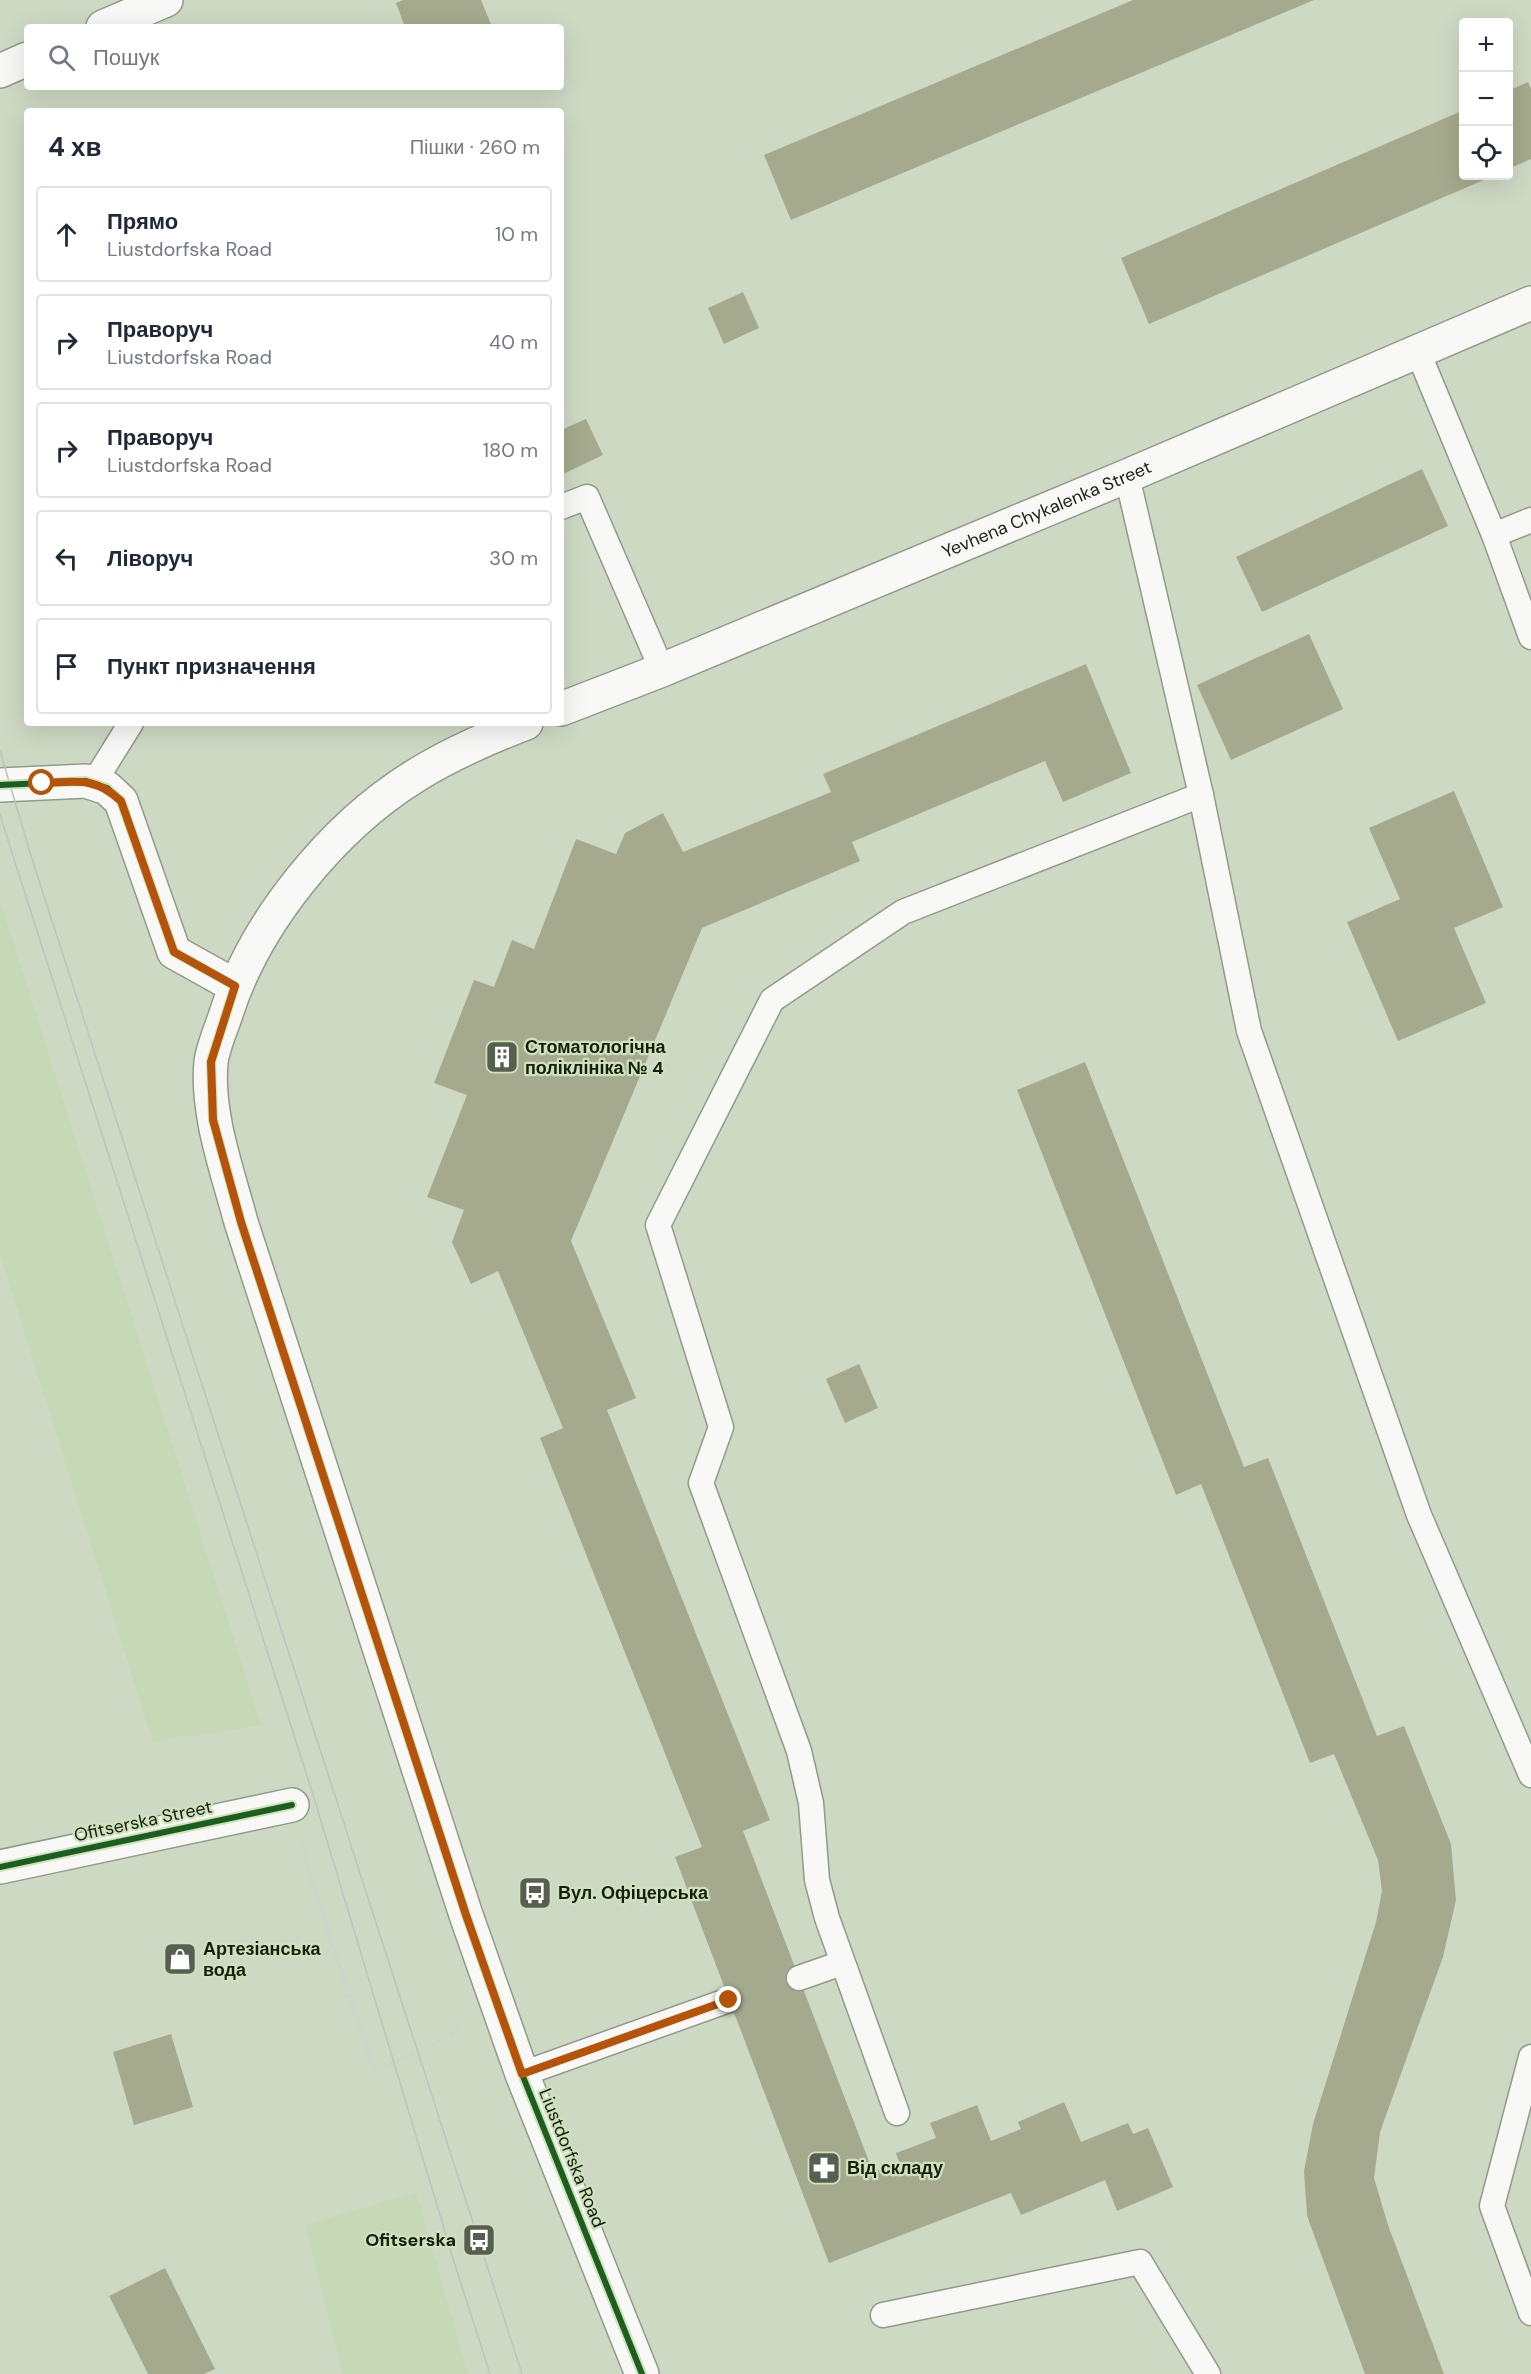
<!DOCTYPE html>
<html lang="uk">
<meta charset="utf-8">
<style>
:root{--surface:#fff;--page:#f2f2f3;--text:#1f2937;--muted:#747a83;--line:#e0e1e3}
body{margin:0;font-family:"DM Sans",sans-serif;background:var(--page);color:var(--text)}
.controls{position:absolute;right:18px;top:18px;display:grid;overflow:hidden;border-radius:6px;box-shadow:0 6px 24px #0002}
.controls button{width:54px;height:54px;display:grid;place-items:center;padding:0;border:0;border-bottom:2px solid var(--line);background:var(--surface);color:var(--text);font:30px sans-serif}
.stop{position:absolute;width:18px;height:18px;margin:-14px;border:4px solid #b45309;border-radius:50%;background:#fff}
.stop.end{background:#b45309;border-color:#fff;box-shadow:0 2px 6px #0008}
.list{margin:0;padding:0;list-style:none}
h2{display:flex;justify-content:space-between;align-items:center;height:78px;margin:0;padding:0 24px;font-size:26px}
h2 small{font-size:20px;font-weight:400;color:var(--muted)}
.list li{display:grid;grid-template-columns:39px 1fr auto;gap:18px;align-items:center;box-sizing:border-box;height:96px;margin:0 12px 12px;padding:0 12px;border:2px solid var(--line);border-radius:6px}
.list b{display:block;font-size:22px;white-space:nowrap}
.list p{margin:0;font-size:20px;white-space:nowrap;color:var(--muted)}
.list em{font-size:20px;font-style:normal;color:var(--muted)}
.icon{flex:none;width:33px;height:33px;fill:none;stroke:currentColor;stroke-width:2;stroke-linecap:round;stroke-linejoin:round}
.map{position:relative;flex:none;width:1531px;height:2374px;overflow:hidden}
.search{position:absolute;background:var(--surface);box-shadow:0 6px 24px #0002;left:24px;top:24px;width:540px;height:66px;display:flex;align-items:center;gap:15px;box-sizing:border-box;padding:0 21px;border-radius:6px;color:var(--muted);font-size:22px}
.panel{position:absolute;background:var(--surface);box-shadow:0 6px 24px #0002;left:24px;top:108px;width:540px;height:618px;border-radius:6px}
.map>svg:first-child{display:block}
.built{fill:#c6d8b6}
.building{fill:#a5aa8e}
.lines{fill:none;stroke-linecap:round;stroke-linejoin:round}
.service-casing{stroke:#929a89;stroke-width:27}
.minor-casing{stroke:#929a89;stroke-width:36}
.tertiary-casing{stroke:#929a89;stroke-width:36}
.secondary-casing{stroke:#929a89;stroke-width:36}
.path{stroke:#d0d3cc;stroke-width:4;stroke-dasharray:4.5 3;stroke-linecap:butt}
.service{stroke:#f8f9f6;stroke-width:24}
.minor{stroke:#f8f9f6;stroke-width:33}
.tertiary{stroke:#f8f9f6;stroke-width:33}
.secondary{stroke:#f8f9f6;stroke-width:33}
.tram{stroke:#c0c2bc;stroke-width:1.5}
.cycleway-casing{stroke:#cee2bb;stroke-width:10}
.cycleway{stroke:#1b5e20;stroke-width:6}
.route{stroke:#b45309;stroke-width:8}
.labels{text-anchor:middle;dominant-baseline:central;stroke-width:4.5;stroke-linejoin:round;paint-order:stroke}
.street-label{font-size:18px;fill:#171e10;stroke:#cee2bb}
.poi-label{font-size:18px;font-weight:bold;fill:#171e10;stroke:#cee2bb;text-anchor:start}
</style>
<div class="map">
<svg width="1531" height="2374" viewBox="0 0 1531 2374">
<rect width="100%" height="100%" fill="#ced9c4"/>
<g class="built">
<polygon points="0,900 261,1725 153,1742 0,1255"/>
<polygon points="416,2192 468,2374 343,2374 305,2225"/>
</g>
<g class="building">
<polygon points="403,0 481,0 492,27 405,27 396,3"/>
<polygon points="1133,0 1314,0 791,220 764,155"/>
<polygon points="1528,82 1531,89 1531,159 1508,169 1508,91"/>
<polygon points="1464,110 1464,176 1493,176 1149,324 1121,258"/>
<polygon points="743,292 759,328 724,344 708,308"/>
<polygon points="586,419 603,455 561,475 561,430"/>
<polygon points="1422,469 1448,526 1262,612 1236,557"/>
<polygon points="1309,634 1343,709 1231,760 1197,685"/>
<polygon points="1086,664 1131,773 1063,802 1045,761 852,842 860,861 702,928 571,1241 636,1398 607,1410 770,1820 743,1831 873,2172 899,2162 896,2153 936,2138 930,2123 977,2105 991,2141 1021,2129 1018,2122 1064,2102 1081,2142 1128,2123 1133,2134 1148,2128 1173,2187 1117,2211 1105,2180 1021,2215 1011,2193 829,2263 675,1857 702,1847 540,1438 563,1428 498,1271 471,1284 452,1242 464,1210 427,1197 467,1095 434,1083 474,980 494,987 512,940 534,949 576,839 616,854 625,833 663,813 683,852 831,792 823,774"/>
<polygon points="1454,791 1503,907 1454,928 1486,1003 1398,1041 1347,922 1400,899 1369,828"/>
<polygon points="1085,1062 1244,1467 1268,1458 1377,1736 1404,1726 1451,1844 1456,1900 1443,1957 1380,2132 1374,2178 1388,2225 1444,2374 1365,2374 1307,2216 1304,2171 1313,2124 1376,1922 1382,1891 1378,1860 1334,1754 1310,1763 1201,1484 1176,1495 1017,1090"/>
<polygon points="859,1364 878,1408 845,1423 826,1379"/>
<polygon points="171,2034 193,2107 134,2125 113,2052"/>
<polygon points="165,2268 215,2369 204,2374 148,2374 109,2296"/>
</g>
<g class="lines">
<defs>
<g id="service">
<polyline points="1418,352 1494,535"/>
<polyline points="1127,476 1201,795 1249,1031 1419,1515 1531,1775"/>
<polyline points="561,507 587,497 662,670"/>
<polyline points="1531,520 1494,535 1531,637"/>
<polyline points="93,784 131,723"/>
<polyline points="799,1978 842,1963"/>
<polyline points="1531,2057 1492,2206 1531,2313"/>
<polyline points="522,2074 729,2000"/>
<polyline points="897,2113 827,1918 817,1880 811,1803 799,1751 701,1483 721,1427 658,1225 772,1000 903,912 1201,795"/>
<polyline points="883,2315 1140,2262 1208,2374"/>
</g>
<g id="minor">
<polyline points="103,27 166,0"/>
<polyline points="0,71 27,59"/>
<polyline points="0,1867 292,1805"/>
</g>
<polyline id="tertiary" points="0,785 86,781 107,788 121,801 174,952 235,986"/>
<g id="secondary">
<path id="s1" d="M 561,709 L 662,670 L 1127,476 L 1531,303"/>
<path d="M 526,723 C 487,738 450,754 415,776 C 333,827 255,922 226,1014 C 221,1029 213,1047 211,1062 C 206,1114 228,1173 241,1222 L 466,1915 L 522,2074 L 642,2374"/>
</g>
</defs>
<use href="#service" class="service-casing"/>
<use href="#minor" class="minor-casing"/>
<use href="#tertiary" class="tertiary-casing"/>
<use href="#secondary" class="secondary-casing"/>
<polyline class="path" points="302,1843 317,1899 374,2070 419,2052 461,2028"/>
<use href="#service" class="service"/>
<use href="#minor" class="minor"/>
<use href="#tertiary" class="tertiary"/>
<use href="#secondary" class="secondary"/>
<g class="tram">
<polyline points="0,751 32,859 522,2374"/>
<polyline points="0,815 315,1801 455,2265 490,2374"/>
</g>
<defs>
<g id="cycleway">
<polyline points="0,785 86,781 107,788 121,801 174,952 235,986 211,1061 213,1120 241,1222 466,1915 522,2074 642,2374"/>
<polyline points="0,1867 292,1805"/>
</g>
</defs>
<use href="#cycleway" class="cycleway-casing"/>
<use href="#cycleway" class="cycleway"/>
</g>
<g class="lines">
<path class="route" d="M 42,783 C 76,782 94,776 121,801 L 174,952 L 235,986 L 211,1062 L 213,1120 L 241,1222 L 466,1915 L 522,2074 L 729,2000"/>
</g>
<defs>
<symbol id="building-square" viewBox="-11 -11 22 22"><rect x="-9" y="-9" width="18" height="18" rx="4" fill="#575f4f" stroke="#cee2bb"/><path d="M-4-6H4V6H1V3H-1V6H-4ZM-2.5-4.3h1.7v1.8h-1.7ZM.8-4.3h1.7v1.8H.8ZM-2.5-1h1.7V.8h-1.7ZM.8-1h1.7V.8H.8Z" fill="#fff"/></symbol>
<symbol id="bus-square" viewBox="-11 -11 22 22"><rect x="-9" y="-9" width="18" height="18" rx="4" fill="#575f4f" stroke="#cee2bb"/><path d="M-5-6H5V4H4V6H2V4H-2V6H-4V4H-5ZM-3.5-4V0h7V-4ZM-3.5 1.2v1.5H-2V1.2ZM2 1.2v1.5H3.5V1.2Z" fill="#fff"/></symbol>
<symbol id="shop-square" viewBox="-11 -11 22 22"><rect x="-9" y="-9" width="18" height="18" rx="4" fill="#575f4f" stroke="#cee2bb"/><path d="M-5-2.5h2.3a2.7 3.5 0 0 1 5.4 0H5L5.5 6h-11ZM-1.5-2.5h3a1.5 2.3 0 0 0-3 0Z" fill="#fff"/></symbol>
<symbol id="pharmacy-square" viewBox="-11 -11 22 22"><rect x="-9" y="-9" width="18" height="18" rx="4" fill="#575f4f" stroke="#cee2bb"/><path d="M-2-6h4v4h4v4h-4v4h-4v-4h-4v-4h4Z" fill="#fff"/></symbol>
</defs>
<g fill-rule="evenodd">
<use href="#building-square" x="483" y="1038" width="38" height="38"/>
<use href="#bus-square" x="516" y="1874" width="38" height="38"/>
<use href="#shop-square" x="161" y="1940" width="38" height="38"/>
<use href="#pharmacy-square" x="805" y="2149" width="38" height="38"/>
<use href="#bus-square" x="460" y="2221" width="38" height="38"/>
</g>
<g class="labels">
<g class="street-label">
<text stroke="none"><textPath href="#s1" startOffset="525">Yevhena Chykalenka Street</textPath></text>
<text transform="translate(143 1821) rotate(-12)">Ofitserska Street</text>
<text transform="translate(572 2158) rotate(68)">Liustdorfska Road</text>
</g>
<g class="poi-label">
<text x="525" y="1047">Стоматологічна<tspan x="525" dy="21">поліклініка № 4</tspan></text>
<text x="558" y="1893">Вул. Офіцерська</text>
<text x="203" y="1949">Артезіанська<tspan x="203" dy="21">вода</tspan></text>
<text x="847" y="2168">Від складу</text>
<text x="456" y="2240" text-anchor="end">Ofitserska</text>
</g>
</g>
</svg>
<div class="controls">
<button>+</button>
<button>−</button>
<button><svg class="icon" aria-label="locate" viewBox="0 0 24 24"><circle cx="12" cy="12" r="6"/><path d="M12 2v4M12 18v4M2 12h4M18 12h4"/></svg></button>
</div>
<div class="stop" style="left:42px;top:783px"></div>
<div class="stop end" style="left:729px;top:2000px"></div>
<div class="search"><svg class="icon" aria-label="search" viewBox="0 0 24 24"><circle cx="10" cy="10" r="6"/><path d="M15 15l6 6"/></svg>Пошук</div>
<section class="panel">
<h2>4 хв<small>Пішки · 260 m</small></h2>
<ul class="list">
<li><svg class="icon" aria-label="ahead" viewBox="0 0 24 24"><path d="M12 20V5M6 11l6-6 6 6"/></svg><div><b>Прямо</b><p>Liustdorfska Road</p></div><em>10 m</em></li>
<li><svg class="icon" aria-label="right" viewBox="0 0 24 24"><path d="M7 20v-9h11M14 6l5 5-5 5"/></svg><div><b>Праворуч</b><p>Liustdorfska Road</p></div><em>40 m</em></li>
<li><svg class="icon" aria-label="right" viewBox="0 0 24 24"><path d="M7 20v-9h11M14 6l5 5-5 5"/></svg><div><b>Праворуч</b><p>Liustdorfska Road</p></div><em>180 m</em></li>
<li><svg class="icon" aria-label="left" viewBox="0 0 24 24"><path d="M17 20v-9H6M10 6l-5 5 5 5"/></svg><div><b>Ліворуч</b></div><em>30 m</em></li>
<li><svg class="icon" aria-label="arrive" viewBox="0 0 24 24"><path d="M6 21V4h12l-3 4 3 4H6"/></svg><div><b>Пункт призначення</b></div></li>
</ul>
</section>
</div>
